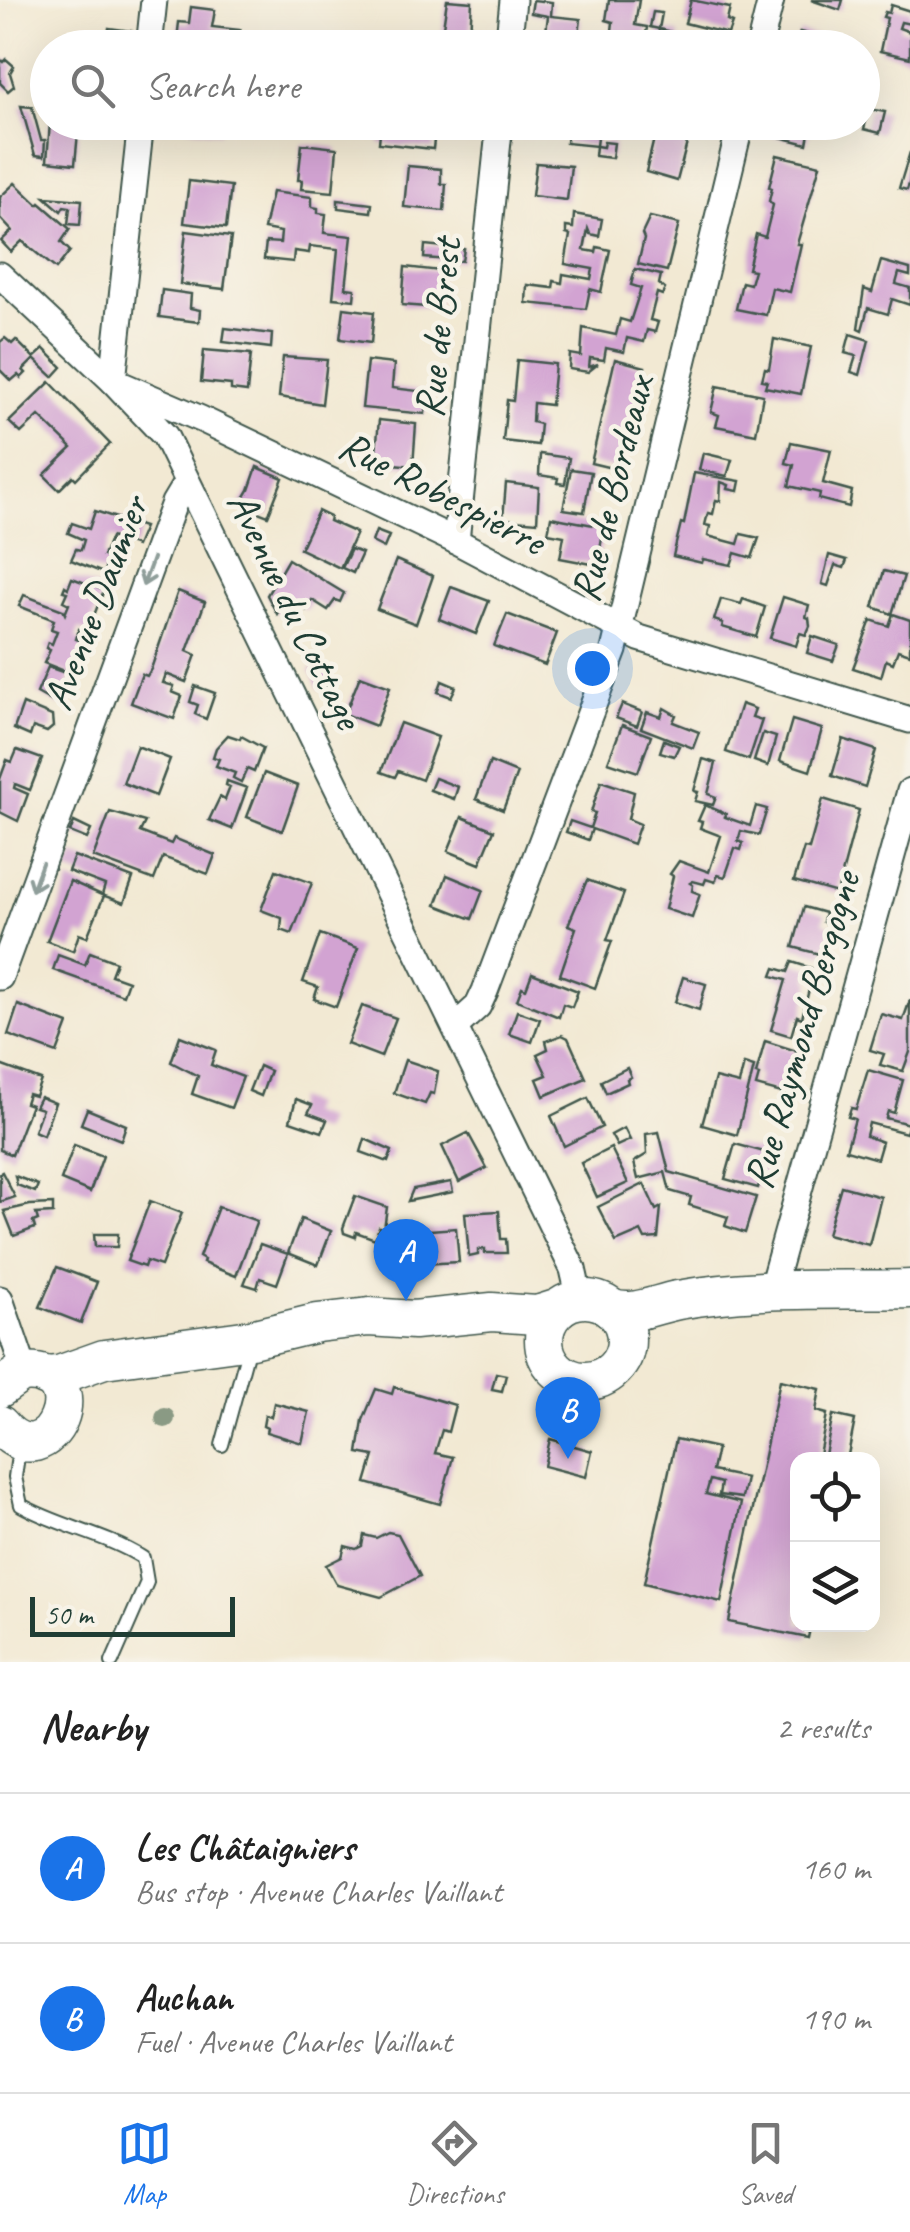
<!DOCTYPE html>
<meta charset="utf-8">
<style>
:root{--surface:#fff;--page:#f2f2f2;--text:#222;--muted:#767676;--line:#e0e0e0;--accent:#1a73e8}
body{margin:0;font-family:Caveat,sans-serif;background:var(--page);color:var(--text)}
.controls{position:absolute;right:30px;bottom:30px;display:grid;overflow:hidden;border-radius:20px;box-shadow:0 10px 40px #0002}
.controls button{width:90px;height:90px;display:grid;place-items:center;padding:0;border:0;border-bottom:2px solid var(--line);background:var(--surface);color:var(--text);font:50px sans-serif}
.scale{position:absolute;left:30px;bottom:25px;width:205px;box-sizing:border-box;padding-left:10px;border:5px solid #1f3d34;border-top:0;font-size:28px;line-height:35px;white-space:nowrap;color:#1f3d34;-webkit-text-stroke:8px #f7f3e8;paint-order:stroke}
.you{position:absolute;left:592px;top:668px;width:35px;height:35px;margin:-25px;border:8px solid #fff;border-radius:50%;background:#1a73e8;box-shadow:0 0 0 15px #1a73e833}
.badge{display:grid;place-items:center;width:65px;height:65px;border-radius:50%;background:var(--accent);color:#fff;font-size:32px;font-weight:700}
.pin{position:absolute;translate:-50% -82px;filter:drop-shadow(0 2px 5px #0008)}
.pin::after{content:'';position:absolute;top:52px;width:35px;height:30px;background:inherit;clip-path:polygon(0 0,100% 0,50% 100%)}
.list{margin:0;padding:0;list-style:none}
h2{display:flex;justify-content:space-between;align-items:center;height:130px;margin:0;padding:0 40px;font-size:42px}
h2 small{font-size:32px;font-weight:400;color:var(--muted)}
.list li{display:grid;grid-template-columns:65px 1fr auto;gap:30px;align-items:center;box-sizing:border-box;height:150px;padding:0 40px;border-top:2px solid var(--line)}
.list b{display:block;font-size:38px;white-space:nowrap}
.list p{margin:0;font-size:32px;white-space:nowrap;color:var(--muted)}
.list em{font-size:32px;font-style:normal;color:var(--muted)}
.icon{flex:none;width:55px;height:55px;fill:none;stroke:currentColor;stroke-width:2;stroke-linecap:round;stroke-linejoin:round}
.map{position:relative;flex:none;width:910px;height:1662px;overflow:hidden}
.search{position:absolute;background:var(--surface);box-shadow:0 10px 40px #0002;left:30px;right:30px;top:30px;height:110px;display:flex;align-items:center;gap:25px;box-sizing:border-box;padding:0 35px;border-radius:55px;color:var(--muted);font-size:38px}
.sheet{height:430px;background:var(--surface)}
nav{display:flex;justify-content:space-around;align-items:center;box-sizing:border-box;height:140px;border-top:2px solid var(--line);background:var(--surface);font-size:28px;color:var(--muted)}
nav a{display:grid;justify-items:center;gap:5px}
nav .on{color:var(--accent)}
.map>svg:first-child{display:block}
.building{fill:#d2a3d2}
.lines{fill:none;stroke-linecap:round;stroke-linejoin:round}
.service-casing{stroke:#3f574c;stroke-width:16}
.minor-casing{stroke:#3f574c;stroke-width:29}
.secondary-casing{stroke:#3f574c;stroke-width:41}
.service{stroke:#fff;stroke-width:12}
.minor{stroke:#fff;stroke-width:25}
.secondary{stroke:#fff;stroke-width:38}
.tree{fill:#8a9a84}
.oneway{stroke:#8f9e9a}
.labels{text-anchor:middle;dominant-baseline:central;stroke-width:9;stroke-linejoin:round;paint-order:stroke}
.street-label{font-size:42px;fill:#1f3d34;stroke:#f7f3e8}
</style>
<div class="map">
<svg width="910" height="1662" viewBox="0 0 910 1662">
<rect width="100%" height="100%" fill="#f7f3e8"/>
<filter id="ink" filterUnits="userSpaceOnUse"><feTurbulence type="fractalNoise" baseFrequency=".01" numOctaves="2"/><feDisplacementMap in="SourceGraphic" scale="20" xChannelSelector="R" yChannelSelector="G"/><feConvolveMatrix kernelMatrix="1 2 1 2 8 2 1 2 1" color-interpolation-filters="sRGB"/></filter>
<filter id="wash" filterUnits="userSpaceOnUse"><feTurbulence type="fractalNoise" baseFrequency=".0048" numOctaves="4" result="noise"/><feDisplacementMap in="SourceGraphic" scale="40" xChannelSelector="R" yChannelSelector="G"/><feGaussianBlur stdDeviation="2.25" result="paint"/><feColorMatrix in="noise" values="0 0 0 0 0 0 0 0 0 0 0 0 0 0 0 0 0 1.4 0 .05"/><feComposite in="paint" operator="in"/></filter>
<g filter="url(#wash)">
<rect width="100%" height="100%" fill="#f2e9d3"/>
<g id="blocks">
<g class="building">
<polygon points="447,0 472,2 469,48 440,48"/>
<polygon points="533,0 552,2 551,16 581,19 578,42 588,42 587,48 544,48 548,16 531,13"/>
<polygon points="609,0 639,0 635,25 647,27 644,48 631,48 633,39 611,40 613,22 606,20"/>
<polygon points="691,0 730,8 727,21 732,23 728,34 685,23"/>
<polygon points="811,0 843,0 840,10"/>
<polygon points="891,5 910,11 910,24 901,22 899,28 910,32 910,58 880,51 887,18 883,17 885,12 889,13"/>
<polygon points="191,7 215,10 212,27 240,30 238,34 233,33 231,48 177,40 179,22 189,23"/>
<polygon points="653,12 662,13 659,29 679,34 677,48 656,48 659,29 650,27"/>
<polygon points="109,28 132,31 130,46 107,43"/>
<polygon points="800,32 818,37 816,48 796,43"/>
<polygon points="0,59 3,62 6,59 14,66 10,73 14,86 8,91 0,83"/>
<polygon points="21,106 32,107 41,140 45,140 44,156 35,155"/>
<polygon points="869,109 885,112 880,133 864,129"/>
<polygon points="50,122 79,122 75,164 47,161"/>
<polygon points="188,122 221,122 220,133 187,128"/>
<polygon points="381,122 436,122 433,149 379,143"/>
<polygon points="568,122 599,122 596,146 566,143"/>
<polygon points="775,122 811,122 807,144 772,135"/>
<polygon points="656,130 688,139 677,181 646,172"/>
<polygon points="604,142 614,143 612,158 595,156 596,146 603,147"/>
<polygon points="302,144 337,148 333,192 301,189 302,180 298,180"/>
<polygon points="910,152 910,181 907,190 899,188"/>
<polygon points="777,155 820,165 797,244 801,244 790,292 772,288 766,315 736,309 742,282 750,284 754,270 748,269 756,234 765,237 773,205 769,201 772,188 769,187"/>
<polygon points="536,163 571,166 567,200 532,196"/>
<polygon points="408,166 441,169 441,184 446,184 444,211 404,207"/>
<polygon points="189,181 231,186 226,228 184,223"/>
<polygon points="15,183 38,205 40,203 70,229 61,242 70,251 56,269 22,241 11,252 1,241 12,231 0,218 0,197"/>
<polygon points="272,192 312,197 312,207 318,208 318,213 326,214 324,233 352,236 346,288 355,289 354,300 333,298 338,249 310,246 309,253 294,251 293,262 264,259 266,242 280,243 281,232 264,229"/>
<polygon points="45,197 82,200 80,225 68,224 70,207 64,206 61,211"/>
<polygon points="338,200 372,204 371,212 338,208"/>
<polygon points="574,214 602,219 599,236 590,234 588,229 584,250 596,252 597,247 610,250 601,292 590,289 586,309 526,303 527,285 553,288 554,281 562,283 563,274 591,279 593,269 565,264 570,235 566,234 566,227 573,228"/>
<polygon points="650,217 679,224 667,271 638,264 644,239 642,234"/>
<polygon points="186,231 231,237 224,289 180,284"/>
<polygon points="425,245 464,249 462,261 424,258"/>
<polygon points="881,261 910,269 910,276 899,273 896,284 910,288 910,305 892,299 888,314 868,308 862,330 858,328 864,289 872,292"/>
<polygon points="405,267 441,271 438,308 402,305"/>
<polygon points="635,269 661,275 659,284 665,289 662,295 657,293 650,320 658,322 655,332 647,330 644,342 627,338 624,352 606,348 604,360 590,358 589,367 598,364 588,372 569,369 570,354 581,356 583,328 616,335 620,319 630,322 641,288 631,285"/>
<polygon points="162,290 191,294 190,308 200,310 199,322 159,317"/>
<polygon points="344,308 374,312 371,343 340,339"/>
<polygon points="225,328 272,334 271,348 223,342"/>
<polygon points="850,334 869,340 860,375 851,372 856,356 845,353"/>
<polygon points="5,338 12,344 16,340 34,358 44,349 62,367 53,377 34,359 23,370 26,373 21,378 18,375 11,381 0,370 0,342"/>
<polygon points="774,339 811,347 801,394 765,387 767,381 762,380 765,368 769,369"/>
<polygon points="204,350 251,354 247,392 231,390 231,385 201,382"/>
<polygon points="283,357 327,360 322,404 279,397"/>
<polygon points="615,359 645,367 632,422 629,421 620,470 591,463"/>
<polygon points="517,360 555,364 551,405 533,403 532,422 540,424 538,445 503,441 507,400 513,401"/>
<polygon points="367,361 394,364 392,388 427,392 425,414 362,408"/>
<polygon points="50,382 110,444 76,479 73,476 59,490 44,475 72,448 39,416 21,433 9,422"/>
<polygon points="717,386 763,395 756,434 716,426 719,415 711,412"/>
<polygon points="379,420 416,424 413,466 375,462"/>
<polygon points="791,442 831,450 823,483 852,491 849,507 819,499 820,493 789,486 794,465 786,463"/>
<polygon points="703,453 732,460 727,476 699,470"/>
<polygon points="540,454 569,458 565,484 557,483 558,478 539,475"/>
<polygon points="257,467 283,478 268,516 240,505 249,490"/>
<polygon points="571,469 591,472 584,512 563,509"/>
<polygon points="694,473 740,481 738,491 728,489 729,485 721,482 720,501 716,500 713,514 708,513 705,525 710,526 708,536 738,544 741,534 759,538 752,558 735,553 731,565 703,559 702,563 673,556 681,523 684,524"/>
<polygon points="506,483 539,487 537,522 503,519"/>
<polygon points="95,511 144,527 136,546 111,537 103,556 109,559 103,573 71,560 76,549 81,550 84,540 68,533 72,523 89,529"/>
<polygon points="318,511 330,517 329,521 356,533 340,568 300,549"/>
<polygon points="551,517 604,527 597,565 560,558 564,536 548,533"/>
<polygon points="376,531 389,536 384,548 372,542"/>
<polygon points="351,549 362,553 353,573 342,568"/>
<polygon points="829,555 847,560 844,568 835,565 828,586 822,584"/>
<polygon points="288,559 344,593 340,602 335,600 328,610 312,600 306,610 286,598 277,614 267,595"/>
<polygon points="396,560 433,576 416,624 377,609"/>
<polygon points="884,571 904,576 892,614 873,607"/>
<polygon points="72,578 104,590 87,633 79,629 76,639 84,642 72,674 44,663 50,650 46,648 48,642 52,644 57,631 51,629 54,620 19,606 24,595 63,610 65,614 69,604 63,601 67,592 63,591 65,586 68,588"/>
<polygon points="451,587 489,601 476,634 439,619"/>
<polygon points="178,591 205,602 187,651 196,655 186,682 166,674 163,683 174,686 172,692 182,696 174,719 131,703 142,674 147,676 151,669"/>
<polygon points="783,597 809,605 806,617 809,618 810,626 806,635 800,633 796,646 770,638"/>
<polygon points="721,599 741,604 743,599 765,607 756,637 722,627 723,623 714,620"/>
<polygon points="507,614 557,633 545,665 494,646"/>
<polygon points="893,614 910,620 910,654 898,650 893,663 886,660 881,677 853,668 871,620 889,626"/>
<polygon points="812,636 839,645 833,661 807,653"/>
<polygon points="324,665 332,682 319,690 310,670"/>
<polygon points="48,667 71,675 60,706 37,693"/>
<polygon points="360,676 390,687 376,726 345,714"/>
<polygon points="442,681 456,687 451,697 438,692"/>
<polygon points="195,686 215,693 206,719 195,714 198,705 190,702"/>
<polygon points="23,704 52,716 53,727 47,732 33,727 30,736 14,729"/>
<polygon points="622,704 642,712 637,726 616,718"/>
<polygon points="741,704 755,709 752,717 762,720 749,760 726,752"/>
<polygon points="664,708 676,715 673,722 699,732 693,748 641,728 647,712 661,717"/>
<polygon points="792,720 822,729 810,771 780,761"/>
<polygon points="400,723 438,737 422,780 398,771 395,777 381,772"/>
<polygon points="622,725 651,736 638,772 608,762"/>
<polygon points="763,733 776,737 768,766 754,761"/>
<polygon points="228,735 240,739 241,736 263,748 254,772 247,769 241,782 233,778 235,773 216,766 219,759 213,757 216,748"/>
<polygon points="843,739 876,750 865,787 832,776"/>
<polygon points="664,740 679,746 674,756 660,752"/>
<polygon points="137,746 170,759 156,796 123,783"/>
<polygon points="17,750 42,759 30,790 15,784 14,788 28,794 18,821 0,812 0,779 7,760 12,762"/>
<polygon points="703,759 716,763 708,794 716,797 713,805 695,801 698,792 694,791"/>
<polygon points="490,762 517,773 503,810 476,799"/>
<polygon points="264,773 298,786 282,831 247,817"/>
<polygon points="435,778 458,787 454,799 430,790"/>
<polygon points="227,781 247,788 232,829 209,820 220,797 225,800 230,787 226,785"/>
<polygon points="601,781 634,792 628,819 640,824 633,844 592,829 588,840 566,832 570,821 590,828 595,813 591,812"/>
<polygon points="823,799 859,810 837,893 794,881 804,848 809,849"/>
<polygon points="705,805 726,814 725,817 750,826 756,806 767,809 759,835 741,831 738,841 743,843 741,850 735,848 725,877 718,875 715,882 706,879 704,884 693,881 690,883 693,885 692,891 700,894 692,918 665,909 673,876 670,874 679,861 709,872 721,836 700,828 702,822 698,821"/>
<polygon points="110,812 145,822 140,832 171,844 174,838 215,855 208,874 163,857 154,880 93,857"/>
<polygon points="462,817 494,830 480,864 448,851"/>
<polygon points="74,822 91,830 87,839 70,832"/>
<polygon points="74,856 133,878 124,903 102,895 105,885 68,871"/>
<polygon points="276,870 312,883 292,934 281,930 282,918 261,910"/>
<polygon points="447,875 483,890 472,919 436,905"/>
<polygon points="587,880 624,893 607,940 612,941 595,988 560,975 576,928 568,925"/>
<polygon points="70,881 104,896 87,937 79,934 73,951 47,941"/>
<polygon points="804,907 825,913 823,922 832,926 823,955 793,947"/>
<polygon points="320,934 358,948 336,1007 314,999 318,987 303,982"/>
<polygon points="90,952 116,962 111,975 128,981 123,995 53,970 58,955 85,965"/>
<polygon points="792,962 811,968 808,980 811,981 802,1018 797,1016 791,1036 771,1030 786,980 772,976 775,968 788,972"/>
<polygon points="532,973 578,991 572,1007 563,1004 559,1017 517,1000 522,987 526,989"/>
<polygon points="683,977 706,984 699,1010 675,1002"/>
<polygon points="910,1000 910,1052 903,1071 880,1065 884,1054 870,1050 881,1014 903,1020"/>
<polygon points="18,1005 68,1024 57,1053 8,1035"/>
<polygon points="362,1006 396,1018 381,1057 347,1044"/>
<polygon points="517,1011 540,1019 532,1042 509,1034"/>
<polygon points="562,1035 568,1038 586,1078 544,1096 537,1079 547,1075 537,1054 548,1049 546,1041"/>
<polygon points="180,1036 216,1050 211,1065 243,1077 231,1108 192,1094 198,1076 171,1062"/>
<polygon points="765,1041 797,1051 785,1094 756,1086 759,1075 756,1074"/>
<polygon points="405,1060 438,1071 434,1094 430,1093 425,1104 394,1093"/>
<polygon points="744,1064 754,1067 737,1135 702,1125 715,1078 739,1084"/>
<polygon points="0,1065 41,1080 35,1096 28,1094 25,1103 31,1105 12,1155 0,1150"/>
<polygon points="259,1066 270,1071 261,1096 249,1091"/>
<polygon points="627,1068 631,1077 627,1079 628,1083 606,1093 601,1081"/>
<polygon points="868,1070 903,1080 894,1113 888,1111 886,1118 909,1124 906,1133 869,1123 866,1136 882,1142 877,1159 846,1150 855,1119 848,1117 851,1108 856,1109"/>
<polygon points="40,1097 55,1103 43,1135 34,1131 42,1109 35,1107"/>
<polygon points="588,1098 602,1127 564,1146 551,1116"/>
<polygon points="296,1099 312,1105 308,1113 327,1120 322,1132 290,1121"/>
<polygon points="87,1109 126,1125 121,1140 81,1124"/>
<polygon points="624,1128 630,1140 617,1146 611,1135"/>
<polygon points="659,1132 669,1172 756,1197 745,1233 725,1226 728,1217 689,1205 691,1197 670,1191 665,1172 638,1179 634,1162 647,1154 646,1134"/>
<polygon points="468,1133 487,1168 459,1182 442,1146"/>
<polygon points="365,1139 392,1151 388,1162 361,1152"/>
<polygon points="735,1144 768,1153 758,1188 725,1179"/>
<polygon points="74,1145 103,1156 90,1192 61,1180"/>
<polygon points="611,1148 628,1183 597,1197 581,1163"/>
<polygon points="2,1172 15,1197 0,1202 0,1173"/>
<polygon points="15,1176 38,1185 35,1192 17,1185"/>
<polygon points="451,1182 453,1192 408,1201 413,1189"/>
<polygon points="644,1184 656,1210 661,1207 658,1238 645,1239 641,1231 616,1242 598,1207"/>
<polygon points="841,1186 881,1197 869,1245 827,1234"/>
<polygon points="355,1196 387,1207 384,1229 379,1227 375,1239 356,1232 355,1237 344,1233 343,1228"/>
<polygon points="150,1201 182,1213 161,1266 146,1261 144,1267 127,1261"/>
<polygon points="53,1204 53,1213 36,1214 38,1220 33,1222 35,1228 14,1236 4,1211 30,1205"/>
<polygon points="218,1207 257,1221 236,1276 203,1263 204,1260 199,1257"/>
<polygon points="499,1211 501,1239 506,1239 507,1253 485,1253 485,1249 478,1250 478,1255 469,1257 465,1213"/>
<polygon points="301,1219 331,1231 318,1265 288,1253"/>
<polygon points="456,1228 459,1262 420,1264 417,1231"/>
<polygon points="94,1234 118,1234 117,1247 95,1247"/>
<polygon points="260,1244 288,1254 277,1284 260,1278 257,1288 244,1284"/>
<polygon points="57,1267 97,1282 81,1323 40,1307"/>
<polygon points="496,1373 506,1375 502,1391 492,1389"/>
<polygon points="780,1380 820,1389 816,1411 827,1414 818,1460 798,1460 798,1624 811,1624 808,1638 729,1622"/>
<polygon points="394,1387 455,1405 448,1432 442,1430 435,1453 453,1457 440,1504 366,1483 374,1456 358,1453 363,1420 376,1389 392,1394"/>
<polygon points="274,1403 309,1412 302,1443 266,1432 267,1428 263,1426 265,1415 271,1417"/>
<polygon points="833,1415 855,1420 847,1460 824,1460"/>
<polygon points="550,1439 592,1451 586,1477 544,1466"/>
<polygon points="676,1439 717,1448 712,1471 746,1478 742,1498 719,1495 721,1483 710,1480 706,1494 741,1503 721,1602 644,1583"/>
<polygon points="388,1532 398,1534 420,1576 381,1597 337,1585 326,1565 342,1557 345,1546 356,1549 362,1546 364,1535 376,1538"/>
</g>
</g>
</g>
<g filter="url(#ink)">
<use href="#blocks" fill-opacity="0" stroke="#3f574c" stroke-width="2.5"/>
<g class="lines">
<defs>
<g id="service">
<path d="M 20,1442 L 15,1477 L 21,1505 C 60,1527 105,1534 143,1558 L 147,1582 L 112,1662"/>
<polyline points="222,1445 249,1346"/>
</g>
<g id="minor">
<polyline points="149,48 154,0"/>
<polyline points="508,48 513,0"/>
<polyline points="759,48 771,0"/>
<polyline points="141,122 113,381 201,419 456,541 639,638 910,720"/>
<polyline points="0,275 113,381 165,436 573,1269 580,1300"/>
<polyline points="456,541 500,122"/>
<polyline points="0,977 174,503 186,483"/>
<polyline points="456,1026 478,1006 485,991 614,650 741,122"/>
<polyline points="771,1291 910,791"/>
<polyline points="0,1299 25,1372"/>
</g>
<g id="secondary">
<circle cx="585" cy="1340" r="41"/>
<path d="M 610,1308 C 633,1317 655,1304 678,1300 C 754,1286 833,1291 910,1289"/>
<polyline points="45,1376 59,1375 104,1359 251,1339 317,1323 369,1317 414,1320 492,1312 537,1315 559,1308"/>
<path d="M 0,1388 L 21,1373 C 100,1364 50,1487 0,1425"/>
</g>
</defs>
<use href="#service" class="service-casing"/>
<use href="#minor" class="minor-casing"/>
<use href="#secondary" class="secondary-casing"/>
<use href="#service" class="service"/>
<use href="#minor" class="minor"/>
<use href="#secondary" class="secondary"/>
</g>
<circle class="tree" cx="165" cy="1418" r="10"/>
<defs><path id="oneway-shaft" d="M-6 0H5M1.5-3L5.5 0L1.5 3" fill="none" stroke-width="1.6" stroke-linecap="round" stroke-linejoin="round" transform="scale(2.5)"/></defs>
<g class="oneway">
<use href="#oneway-shaft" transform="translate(148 572) rotate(110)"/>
<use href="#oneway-shaft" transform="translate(37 877) rotate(110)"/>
</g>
</g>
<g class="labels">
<g class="street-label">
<text transform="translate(438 328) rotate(-84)">Rue de Brest</text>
<text transform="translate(612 489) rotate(-76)">Rue de Bordeaux</text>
<text transform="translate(442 493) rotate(27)">Rue Robespierre</text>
<text transform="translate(96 603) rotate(-69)">Avenue Daumier</text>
<text transform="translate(295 610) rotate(64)">Avenue du Cottage</text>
<text transform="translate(802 1030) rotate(-74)">Rue Raymond Bergogne</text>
</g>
</g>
</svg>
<div class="controls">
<button><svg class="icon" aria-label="locate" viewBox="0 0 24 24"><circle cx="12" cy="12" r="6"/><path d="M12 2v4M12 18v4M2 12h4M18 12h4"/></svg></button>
<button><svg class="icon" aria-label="layers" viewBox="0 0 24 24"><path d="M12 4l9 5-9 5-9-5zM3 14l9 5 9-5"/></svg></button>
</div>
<div class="scale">50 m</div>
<div class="you"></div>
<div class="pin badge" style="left:406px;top:1301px">A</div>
<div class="pin badge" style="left:568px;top:1459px">B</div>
<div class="search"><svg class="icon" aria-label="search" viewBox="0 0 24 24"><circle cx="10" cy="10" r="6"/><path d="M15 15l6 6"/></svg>Search here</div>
</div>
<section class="sheet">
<h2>Nearby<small>2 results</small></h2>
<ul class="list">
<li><span class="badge">A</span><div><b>Les Châtaigniers</b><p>Bus stop · Avenue Charles Vaillant</p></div><em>160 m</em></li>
<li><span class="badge">B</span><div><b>Auchan</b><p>Fuel · Avenue Charles Vaillant</p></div><em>190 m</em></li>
</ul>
</section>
<nav>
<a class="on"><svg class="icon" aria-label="map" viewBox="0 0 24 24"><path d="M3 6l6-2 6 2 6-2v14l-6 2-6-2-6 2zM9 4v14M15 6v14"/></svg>Map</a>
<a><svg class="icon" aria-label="directions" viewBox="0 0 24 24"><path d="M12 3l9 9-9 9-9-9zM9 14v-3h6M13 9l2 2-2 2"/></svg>Directions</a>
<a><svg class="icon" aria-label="saved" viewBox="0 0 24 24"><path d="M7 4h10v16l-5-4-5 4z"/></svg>Saved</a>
</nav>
